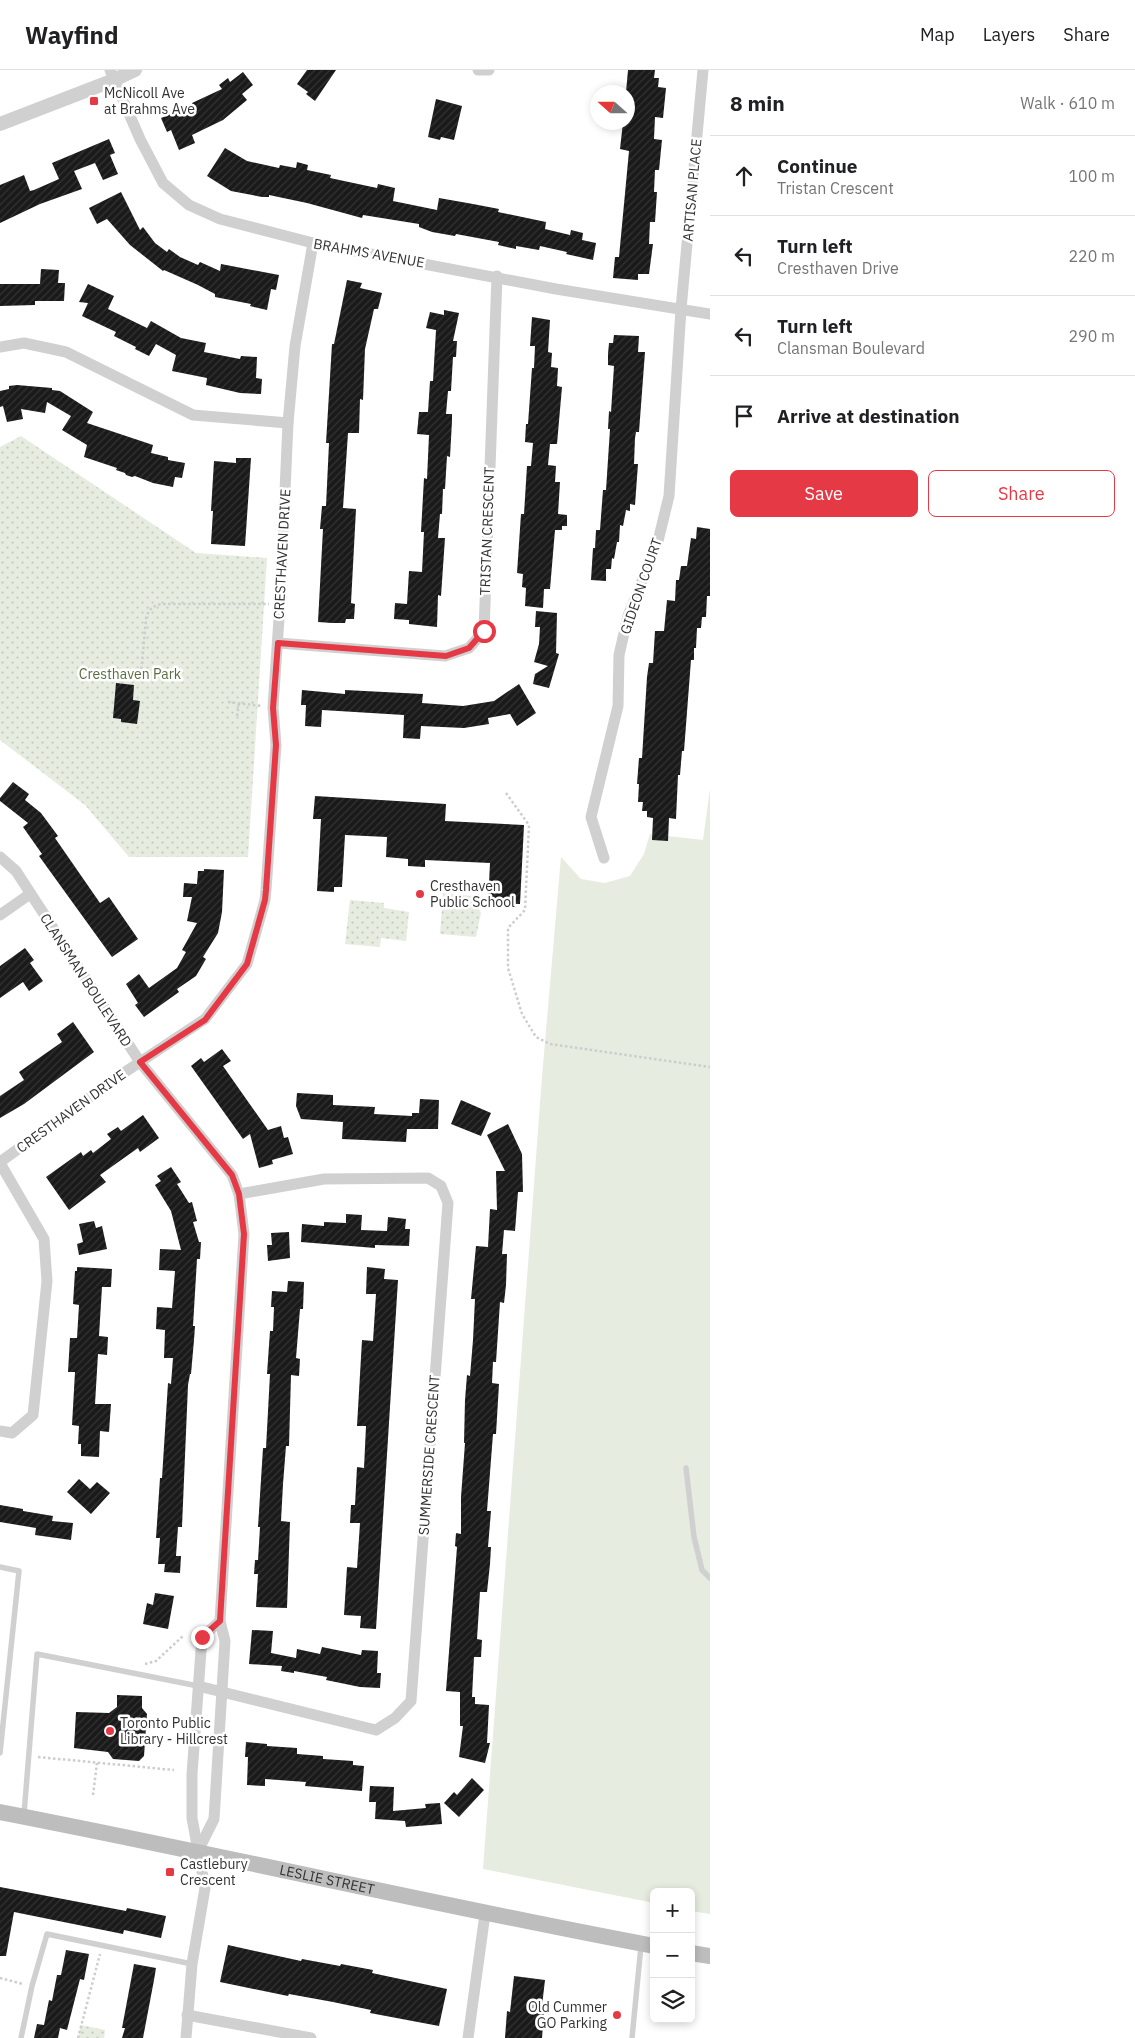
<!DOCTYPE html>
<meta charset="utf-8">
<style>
:root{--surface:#fff;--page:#f2f2f2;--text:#202124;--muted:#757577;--line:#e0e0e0;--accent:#e63946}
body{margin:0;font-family:"IBM Plex Sans",sans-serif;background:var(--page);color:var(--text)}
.controls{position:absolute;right:15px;bottom:15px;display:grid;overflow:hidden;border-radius:8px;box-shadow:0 2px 8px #0003}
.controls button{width:45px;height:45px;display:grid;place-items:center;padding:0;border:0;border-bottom:1px solid var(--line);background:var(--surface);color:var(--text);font:25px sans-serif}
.compass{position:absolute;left:590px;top:15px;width:45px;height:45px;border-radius:50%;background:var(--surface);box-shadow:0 2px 8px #0003;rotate:291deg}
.stop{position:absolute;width:15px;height:15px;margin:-11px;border:4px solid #e63946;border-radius:50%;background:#fff}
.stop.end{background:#e63946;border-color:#fff;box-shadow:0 1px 5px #0008}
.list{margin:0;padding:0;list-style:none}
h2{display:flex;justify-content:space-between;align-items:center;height:65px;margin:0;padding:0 20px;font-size:21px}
h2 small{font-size:16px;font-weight:400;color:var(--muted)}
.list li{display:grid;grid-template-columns:32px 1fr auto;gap:15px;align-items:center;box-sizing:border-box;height:80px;padding:0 20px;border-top:1px solid var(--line)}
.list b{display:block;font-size:19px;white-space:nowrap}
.list p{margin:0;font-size:16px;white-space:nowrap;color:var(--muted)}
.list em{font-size:16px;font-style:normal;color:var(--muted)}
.actions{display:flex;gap:10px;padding:15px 20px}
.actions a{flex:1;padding:11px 0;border:1px solid var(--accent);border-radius:8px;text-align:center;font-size:18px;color:var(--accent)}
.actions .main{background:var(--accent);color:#fff}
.icon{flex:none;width:28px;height:28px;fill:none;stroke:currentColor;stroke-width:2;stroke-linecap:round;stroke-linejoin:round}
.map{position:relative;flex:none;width:710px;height:1968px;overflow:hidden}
header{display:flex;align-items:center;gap:30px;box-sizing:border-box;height:70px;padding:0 25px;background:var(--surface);border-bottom:1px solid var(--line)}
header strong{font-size:24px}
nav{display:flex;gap:28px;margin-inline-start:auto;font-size:18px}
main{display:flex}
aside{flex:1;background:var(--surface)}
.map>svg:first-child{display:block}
.grass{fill:#e6ecdf}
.park{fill:url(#park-dots)}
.building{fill:url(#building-hatch)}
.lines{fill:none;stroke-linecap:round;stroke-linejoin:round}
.path{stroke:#cdcdcd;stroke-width:2.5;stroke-dasharray:2.5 2.5;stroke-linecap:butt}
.service{stroke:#d0d0d0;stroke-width:5.5}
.minor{stroke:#d0d0d0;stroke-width:11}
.tertiary{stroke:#d0d0d0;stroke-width:14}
.secondary{stroke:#bdbdbd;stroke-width:16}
.route{stroke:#e63946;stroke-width:6}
.poi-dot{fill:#e63946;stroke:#fff;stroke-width:2}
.labels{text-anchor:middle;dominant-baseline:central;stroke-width:5;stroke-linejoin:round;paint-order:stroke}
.poi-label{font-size:14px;fill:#333;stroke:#fff;text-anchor:start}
.street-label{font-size:14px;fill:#333;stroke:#fff}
.park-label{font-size:14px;fill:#56703f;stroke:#fff}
</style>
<header>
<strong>Wayfind</strong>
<nav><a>Map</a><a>Layers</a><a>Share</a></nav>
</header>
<main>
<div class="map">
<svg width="710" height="1968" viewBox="0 0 710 1968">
<defs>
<pattern id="park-dots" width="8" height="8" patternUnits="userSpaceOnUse" patternTransform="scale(1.25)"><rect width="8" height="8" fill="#e6ecdf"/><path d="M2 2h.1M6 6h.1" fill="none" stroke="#c6cbc0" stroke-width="1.8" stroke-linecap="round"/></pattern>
<pattern id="building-hatch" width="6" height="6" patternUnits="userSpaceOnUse" patternTransform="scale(1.25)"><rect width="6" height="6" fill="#1a1a1a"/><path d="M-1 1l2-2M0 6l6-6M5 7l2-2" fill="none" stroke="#333"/></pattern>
</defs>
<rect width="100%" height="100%" fill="#fff"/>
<polygon class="grass" points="710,719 710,1844 691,1841 691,1822 654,1822 654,1833 483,1799 542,1007 561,787 581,809 605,813 630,806 644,784 650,764 703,770"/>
<g class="park">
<polygon points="21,366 196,483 267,488 248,787 129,787 85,735 0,670 0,377"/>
<polygon points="443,823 472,826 481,843 476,867 440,864"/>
<polygon points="350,830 384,833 384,838 409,842 406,871 381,868 380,877 345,874"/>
<polygon points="81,1955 105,1960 104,1968 78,1968"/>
</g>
<g class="building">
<polygon points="307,0 336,0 315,31 306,24 308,22 297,14"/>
<polygon points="628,0 655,0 654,8 659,8 658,17 666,18 663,48 655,47 654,69 662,70 659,100 655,100 654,122 657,122 655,152 650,152 649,174 653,174 649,204 638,204 638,210 613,208 615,187 619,187 629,81 620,79 623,52 628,52 628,22 626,22"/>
<polygon points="243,2 253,15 242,24 247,30 223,50 192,65 195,73 179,80 171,60 167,62 161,48 192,35 192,33 222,19 219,15 228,8 230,12"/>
<polygon points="436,29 462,36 454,70 441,67 440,70 428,67"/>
<polygon points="109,69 115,83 110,85 118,104 103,110 95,93 74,101 82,119 40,134 0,153 0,115 24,105 30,121 34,120 59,109 52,93"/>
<polygon points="225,78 247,91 279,98 280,95 296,98 297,92 308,95 307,100 331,105 330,108 377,118 378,114 395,118 393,131 437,140 439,128 473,134 499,139 498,142 546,152 545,159 570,165 571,160 583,163 582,170 596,173 593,190 566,184 567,182 540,176 539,180 516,176 516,179 498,175 499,172 456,164 455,166 432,162 419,157 419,154 363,145 362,148 307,133 269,125 269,127 262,127 231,121 207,106"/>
<polygon points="121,122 140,160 143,157 155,173 167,182 169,179 180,187 198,195 200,192 220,201 221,194 279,205 276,220 271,219 267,240 250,236 251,234 215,227 215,224 198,215 164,200 163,201 130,175 107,149 97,154 89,138"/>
<polygon points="41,199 59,200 58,213 65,213 64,231 35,231 35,235 0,236 0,214 40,214"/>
<polygon points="347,210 362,213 360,218 382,223 378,239 374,239 365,279 363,330 360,329 359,363 348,363 343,438 356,439 351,533 355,534 354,549 346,549 345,553 332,553 318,552 323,459 320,459 322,436 326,436 329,373 326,373 332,274 334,274"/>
<polygon points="88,214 114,226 108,239 147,258 151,251 181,268 206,273 204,282 240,289 241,286 257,287 256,308 262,309 261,324 240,323 206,315 207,308 172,301 176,285 156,274 149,286 135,279 136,277 114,266 116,262 82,246 88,233 79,232"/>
<polygon points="444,240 459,243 453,271 457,271 456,287 453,287 451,321 448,321 446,344 452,344 452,351 450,387 447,386 445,419 443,419 442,444 440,444 438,468 445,468 441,526 438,525 437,557 409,554 409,550 394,549 395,533 407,534 409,501 422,502 424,462 421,462 424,408 427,409 429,365 417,364 419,342 428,342 430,311 433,311 436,260 426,258 430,242 444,245"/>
<polygon points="532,247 550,250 548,282 552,283 551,297 558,298 557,316 562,317 557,374 550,374 548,395 556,396 555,412 560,412 558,444 567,445 567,456 562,456 562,460 555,460 550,519 544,519 543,538 525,536 526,518 522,517 523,504 517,503 521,444 524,444 527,396 531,396 533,373 525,372 526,354 528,354 532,298 534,298 535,276 530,276"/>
<polygon points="614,265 639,266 638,282 645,282 639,362 636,362 635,368 634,394 638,394 635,435 630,434 630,441 626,440 623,456 620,455 619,472 617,472 614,489 612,488 611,499 606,499 606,511 591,510 593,478 595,478 596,460 600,460 603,420 606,420 610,359 608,359 609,341 611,342 614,296 608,295 608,284 609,273 613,273"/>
<polygon points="17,315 52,318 52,320 60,321 93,342 87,353 153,375 151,383 168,387 168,390 185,393 182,408 175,407 173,417 153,413 135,406 132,407 126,405 125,403 116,400 117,398 84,387 87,375 62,360 71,346 47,332 45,343 21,339 23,349 7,352 3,336 0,337 0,321 9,319 9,316"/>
<polygon points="236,388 251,388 245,476 211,474 213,441 211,441 214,391 236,393"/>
<polygon points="697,457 710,459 710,526 707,526 706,547 702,547 701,558 697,558 696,578 694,578 694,590 691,590 684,681 682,681 680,705 678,705 676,749 669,748 668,771 652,770 653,748 647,747 647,741 642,741 643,732 638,732 639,714 637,714 639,688 642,688 647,607 649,593 653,593 655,561 664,561 667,530 675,531 676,510 679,510 681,496 687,496 691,468 696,469"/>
<polygon points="536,541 557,543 556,583 559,584 549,618 533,614 535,604 548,596 534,592 539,574 540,557 535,557"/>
<polygon points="116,613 134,615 133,630 140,631 137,654 121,652 121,649 113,648"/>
<polygon points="519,614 536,643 517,656 510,644 488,648 489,654 464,658 421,656 420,669 403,668 404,645 322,640 321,657 305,656 306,635 301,635 302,620 345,624 345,620 423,624 422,633 463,636 494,631"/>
<polygon points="13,712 29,724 25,730 41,743 58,766 55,768 100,833 109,827 138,869 112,887 39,786 42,784 23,757 28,753 0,731 0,728"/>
<polygon points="315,726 446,734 445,751 524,755 520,834 488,833 490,793 425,790 425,797 408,796 408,789 386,787 387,767 345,765 342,817 334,817 334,822 317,821 321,749 313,749"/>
<polygon points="204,799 224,800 222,842 218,863 203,887 206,889 196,906 177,919 179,922 144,947 135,935 138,933 126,914 139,904 149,918 177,898 186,882 182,880 197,853 187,851 192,827 183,827 184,813 197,814 198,801 204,801"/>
<polygon points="25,878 34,890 30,893 43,911 29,921 23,912 0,928 0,896"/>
<polygon points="73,952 94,982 24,1034 0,1048 0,1026 24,1010 19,1002 62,972 57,964"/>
<polygon points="222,979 231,991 223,996 268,1060 281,1056 284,1068 288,1067 293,1084 272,1090 273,1094 259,1098 250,1064 243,1069 191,996 201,988 204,992"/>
<polygon points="297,1023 333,1025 333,1035 375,1037 374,1044 412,1046 412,1043 419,1043 420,1029 439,1030 438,1059 407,1059 406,1072 342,1069 343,1052 301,1049 296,1036"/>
<polygon points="461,1030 491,1043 481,1066 451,1054"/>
<polygon points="143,1045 159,1068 140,1082 138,1078 100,1105 106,1112 69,1140 46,1107 81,1082 83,1086 91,1080 93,1083 111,1069 107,1064 118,1057 121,1061"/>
<polygon points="508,1054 522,1084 523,1122 518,1122 515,1161 504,1160 502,1184 507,1184 506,1215 504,1233 500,1232 496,1292 493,1292 492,1313 499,1314 496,1364 493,1364 487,1441 491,1441 488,1477 491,1477 490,1494 487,1522 480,1522 477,1569 482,1570 481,1587 474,1587 472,1627 475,1627 475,1634 489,1635 487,1673 490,1673 485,1693 459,1687 463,1656 460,1656 460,1622 446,1621 457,1477 455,1476 456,1463 461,1464 461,1427 465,1373 464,1373 465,1330 467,1305 470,1306 473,1270 475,1229 471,1229 476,1176 488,1177 490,1139 497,1140 496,1101 505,1101 487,1065"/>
<polygon points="171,1097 181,1112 177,1114 189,1133 192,1132 197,1151 193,1152 199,1172 201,1172 200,1189 197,1189 193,1256 195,1256 194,1270 191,1304 190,1304 188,1315 182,1457 178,1457 176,1486 181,1486 180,1503 164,1502 165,1494 158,1494 160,1468 156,1468 160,1408 162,1408 168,1313 171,1314 173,1288 164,1288 165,1260 156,1259 157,1237 172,1238 175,1201 159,1200 160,1179 181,1180 171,1141 155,1115 161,1111 157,1106"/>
<polygon points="346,1144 362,1145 361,1160 387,1161 388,1147 406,1149 405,1159 410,1159 409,1176 375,1175 375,1178 301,1172 302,1154 324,1156 324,1152 346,1153"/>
<polygon points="94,1151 96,1158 102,1156 107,1179 79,1185 77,1174 83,1172 79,1154"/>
<polygon points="289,1162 290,1188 268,1191 267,1175 272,1175 271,1163"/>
<polygon points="77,1197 112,1199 111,1217 102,1217 99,1266 108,1267 107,1285 98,1284 95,1334 111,1334 109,1362 100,1361 99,1387 81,1386 81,1374 78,1374 79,1356 72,1355 75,1302 68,1302 70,1268 77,1268 79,1235 73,1234 75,1201 77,1201"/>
<polygon points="367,1197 385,1199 384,1209 398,1210 376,1559 360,1558 361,1546 344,1545 347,1497 357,1498 360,1453 350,1453 351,1435 355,1435 357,1397 364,1398 366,1356 357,1356 362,1270 373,1271 376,1224 366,1224"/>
<polygon points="288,1211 304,1212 303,1239 300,1239 296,1288 300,1289 299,1306 291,1305 289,1376 286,1376 283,1414 281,1451 290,1452 287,1538 256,1537 258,1504 254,1504 255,1490 258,1490 260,1457 258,1457 263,1378 266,1378 270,1304 267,1304 270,1261 273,1261 274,1237 271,1237 272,1221 287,1222"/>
<polygon points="79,1409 90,1419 97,1412 110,1423 91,1444 67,1422"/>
<polygon points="0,1435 23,1439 23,1441 53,1446 52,1451 73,1453 71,1470 35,1465 36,1458 0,1452"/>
<polygon points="155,1523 174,1526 168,1559 143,1554 147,1533 153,1535"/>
<polygon points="252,1560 273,1561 271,1583 296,1588 297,1579 320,1584 322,1577 361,1585 362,1580 378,1581 377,1603 381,1603 380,1618 360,1617 326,1610 327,1607 294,1601 294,1603 281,1601 282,1596 249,1594"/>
<polygon points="117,1625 142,1626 142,1638 147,1644 144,1686 139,1691 113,1689 108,1682 74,1678 76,1642 109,1643 117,1637"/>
<polygon points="246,1672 267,1674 267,1676 297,1678 297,1684 323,1686 323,1689 353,1691 353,1695 364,1696 362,1721 305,1716 306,1712 265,1709 265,1716 247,1715 248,1687 245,1687"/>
<polygon points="472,1708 484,1720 459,1747 444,1733 454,1722 457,1725"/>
<polygon points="370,1716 394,1717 393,1741 426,1738 425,1734 440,1733 442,1754 406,1757 405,1751 375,1749 376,1732 369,1732"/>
<polygon points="0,1817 126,1841 127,1838 166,1846 161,1868 124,1860 123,1864 14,1842 6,1886 0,1886"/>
<polygon points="228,1875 301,1891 302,1889 340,1896 341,1894 373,1900 372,1903 447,1919 439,1956 370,1943 371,1940 333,1932 289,1924 288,1926 220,1912"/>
<polygon points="66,1880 89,1884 84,1910 80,1909 67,1960 60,1958 58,1968 34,1968 37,1954 44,1955 49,1930 52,1931 57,1905 61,1905"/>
<polygon points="134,1894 156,1898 154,1910 143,1968 122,1968 125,1958 122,1958"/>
<polygon points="514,1906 545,1910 541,1944 544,1944 542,1968 505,1968 507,1941 510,1942"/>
</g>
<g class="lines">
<g class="path">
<path d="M 141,604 L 146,549 C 148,540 153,535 162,534 L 269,534"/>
<polyline points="228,632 262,636"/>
<polyline points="237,646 239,633"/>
<polyline points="506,723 529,755 525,840 508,858 508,898 522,944 536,967 550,974 710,997"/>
<polyline points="145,1594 156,1591 183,1566"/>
<polyline points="38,1687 174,1700"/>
<polyline points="93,1725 97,1693"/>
<polyline points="0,1908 23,1914"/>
<polyline points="78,1968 100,1884"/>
</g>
<g class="service">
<polyline points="686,1398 694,1467 702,1500 710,1508"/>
<polyline points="0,1497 19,1501 0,1683"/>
<polyline points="24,1744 37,1584 198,1616"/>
<polyline points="21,1968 32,1916 47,1864 192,1894"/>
<polyline points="632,1968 641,1876"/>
</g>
<g class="minor">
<polyline points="110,0 140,69 163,113 189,135 220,149 313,173 556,219 710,244"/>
<polyline points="478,0 489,0"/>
<polyline points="0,277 24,273 66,282 193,345 288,353"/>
<polyline points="278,573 445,586 469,578 484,561 497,206"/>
<polyline points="0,787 16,801 140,992 232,1105 239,1124 244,1164 220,1551 225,1571 214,1749 198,1781"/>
<polyline points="604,788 591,747 618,636 619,585 628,546 658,471 669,426 681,239 703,0"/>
<polyline points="0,845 30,824"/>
<polyline points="0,1092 125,1002 205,949 247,894 265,830 266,820 276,675 273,637 280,534 288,353 295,276 313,173"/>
<polyline points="0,1093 44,1169 47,1211 33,1345 12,1363 0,1361"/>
<polyline points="198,1616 376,1660 395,1648 411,1631 448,1133 441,1116 428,1108 324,1109 239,1124"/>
<polyline points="187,1945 311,1968"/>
<polyline points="186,1968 192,1894 205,1818 192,1748 192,1704 202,1567 220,1551"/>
<polyline points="468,1968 485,1844"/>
</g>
<polyline class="tertiary" points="0,54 114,10 135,0"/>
<g class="secondary">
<path id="s1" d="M 0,1742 C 218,1784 435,1835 654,1876"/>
<polyline points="691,1883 710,1886"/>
</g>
</g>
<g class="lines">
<polyline class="route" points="202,1567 220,1551 244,1164 239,1124 232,1105 140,992 205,950 247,894 265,830 266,820 276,675 273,638 278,573 446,586 469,578 484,561"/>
</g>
<g class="poi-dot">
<rect x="89" y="26" width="10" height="10" rx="2.5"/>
<circle cx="420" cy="824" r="5"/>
<circle cx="110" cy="1661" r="5"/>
<rect x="165" y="1797" width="10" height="10" rx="2.5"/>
<circle cx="617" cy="1945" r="5"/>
</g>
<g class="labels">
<g class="poi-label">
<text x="104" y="23">McNicoll Ave<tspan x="104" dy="16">at Brahms Ave</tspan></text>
<text x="430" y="816">Cresthaven<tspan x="430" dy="16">Public School</tspan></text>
<text x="120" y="1653">Toronto Public<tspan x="120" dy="16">Library - Hillcrest</tspan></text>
<text x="180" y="1794">Castlebury<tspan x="180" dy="16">Crescent</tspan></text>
<text x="607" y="1937" text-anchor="end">Old Cummer<tspan x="607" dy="16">GO Parking</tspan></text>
</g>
<g class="street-label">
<text transform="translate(692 120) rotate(-85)">ARTISAN PLACE</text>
<text transform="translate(369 183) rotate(10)">BRAHMS AVENUE</text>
<text transform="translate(487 461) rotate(-88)">TRISTAN CRESCENT</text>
<text transform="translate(282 484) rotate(-87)">CRESTHAVEN DRIVE</text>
<text transform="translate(641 516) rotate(-71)">GIDEON COURT</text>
<text transform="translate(86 910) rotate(57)">CLANSMAN BOULEVARD</text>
<text transform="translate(71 1041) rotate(-36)">CRESTHAVEN DRIVE</text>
<text transform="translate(429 1385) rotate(-86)">SUMMERSIDE CRESCENT</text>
<text stroke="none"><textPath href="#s1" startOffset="334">LESLIE STREET</textPath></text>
</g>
<g class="park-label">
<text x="130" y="604">Cresthaven Park</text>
</g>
</g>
</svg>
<div class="controls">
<button>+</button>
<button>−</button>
<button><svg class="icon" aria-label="layers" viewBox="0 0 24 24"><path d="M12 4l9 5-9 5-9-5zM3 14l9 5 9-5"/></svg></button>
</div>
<svg class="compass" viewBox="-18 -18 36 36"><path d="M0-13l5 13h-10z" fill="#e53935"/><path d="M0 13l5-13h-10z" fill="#757577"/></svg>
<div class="stop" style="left:484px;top:561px"></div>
<div class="stop end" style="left:202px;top:1567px"></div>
</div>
<aside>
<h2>8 min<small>Walk · 610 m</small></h2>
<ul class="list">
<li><svg class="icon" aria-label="ahead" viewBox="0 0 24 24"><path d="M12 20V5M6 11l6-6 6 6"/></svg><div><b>Continue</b><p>Tristan Crescent</p></div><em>100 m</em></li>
<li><svg class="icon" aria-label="left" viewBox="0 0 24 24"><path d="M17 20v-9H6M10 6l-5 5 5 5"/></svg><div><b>Turn left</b><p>Cresthaven Drive</p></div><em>220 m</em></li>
<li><svg class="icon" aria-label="left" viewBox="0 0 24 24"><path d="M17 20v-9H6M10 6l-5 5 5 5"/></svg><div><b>Turn left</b><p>Clansman Boulevard</p></div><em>290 m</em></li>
<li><svg class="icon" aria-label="arrive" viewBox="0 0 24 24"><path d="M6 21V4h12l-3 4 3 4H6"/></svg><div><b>Arrive at destination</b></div></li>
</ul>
<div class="actions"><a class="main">Save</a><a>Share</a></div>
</aside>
</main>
